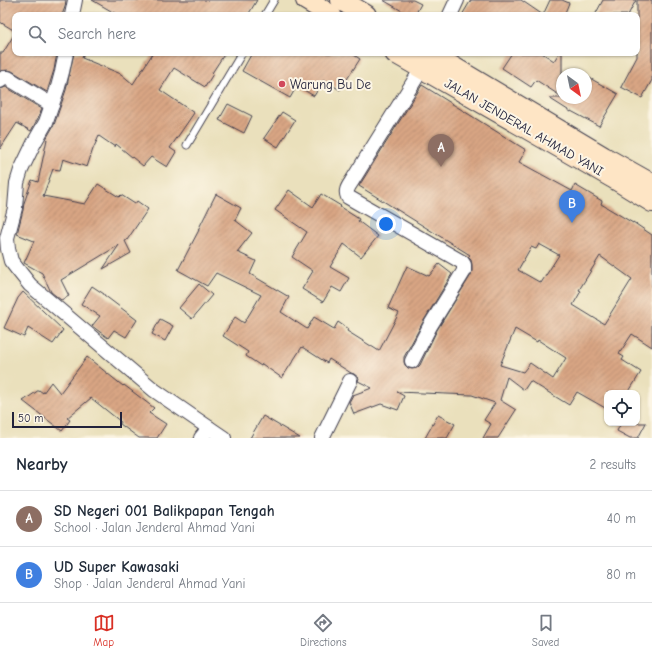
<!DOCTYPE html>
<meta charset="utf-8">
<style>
:root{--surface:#fff;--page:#f2f2f3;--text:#1f2937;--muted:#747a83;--line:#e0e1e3;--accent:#d93025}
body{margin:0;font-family:"Comic Neue",sans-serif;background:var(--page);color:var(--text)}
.controls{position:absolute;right:12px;bottom:12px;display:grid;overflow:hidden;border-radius:8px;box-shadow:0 1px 3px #0004}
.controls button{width:36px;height:36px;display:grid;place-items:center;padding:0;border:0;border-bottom:1px solid var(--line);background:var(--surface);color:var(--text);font:20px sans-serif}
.compass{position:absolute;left:556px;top:68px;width:36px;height:36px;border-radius:50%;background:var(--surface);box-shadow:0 1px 3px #0004;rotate:147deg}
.scale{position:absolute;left:12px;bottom:10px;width:110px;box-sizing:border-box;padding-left:4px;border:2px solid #22223b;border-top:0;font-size:11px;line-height:14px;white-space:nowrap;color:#22223b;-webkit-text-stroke:3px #fcf5e5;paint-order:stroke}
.you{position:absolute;left:386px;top:224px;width:14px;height:14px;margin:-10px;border:3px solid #fff;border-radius:50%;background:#1a73e8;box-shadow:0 0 0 6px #1a73e833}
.badge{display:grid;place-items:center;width:26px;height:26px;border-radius:50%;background:var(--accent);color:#fff;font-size:13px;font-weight:700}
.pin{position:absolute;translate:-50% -33px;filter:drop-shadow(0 1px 2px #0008)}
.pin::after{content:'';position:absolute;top:21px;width:14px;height:12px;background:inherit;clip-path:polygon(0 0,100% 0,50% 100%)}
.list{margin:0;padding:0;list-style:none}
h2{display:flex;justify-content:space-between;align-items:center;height:52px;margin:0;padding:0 16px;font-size:17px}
h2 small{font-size:13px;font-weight:400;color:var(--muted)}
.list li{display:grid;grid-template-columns:26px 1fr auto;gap:12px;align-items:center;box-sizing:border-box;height:56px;padding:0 16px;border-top:1px solid var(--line)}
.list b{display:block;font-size:15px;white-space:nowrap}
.list p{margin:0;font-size:13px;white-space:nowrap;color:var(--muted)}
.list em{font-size:13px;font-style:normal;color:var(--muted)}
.icon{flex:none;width:22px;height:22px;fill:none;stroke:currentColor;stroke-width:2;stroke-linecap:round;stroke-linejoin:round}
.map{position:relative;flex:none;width:652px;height:438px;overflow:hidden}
.search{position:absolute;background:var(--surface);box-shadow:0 1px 3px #0004;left:12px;right:12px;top:12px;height:44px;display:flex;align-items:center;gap:10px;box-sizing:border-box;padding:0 14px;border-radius:8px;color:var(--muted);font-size:15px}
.sheet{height:164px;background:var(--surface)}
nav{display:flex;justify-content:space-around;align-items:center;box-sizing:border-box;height:56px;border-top:1px solid var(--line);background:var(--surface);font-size:11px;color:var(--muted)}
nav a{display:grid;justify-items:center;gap:2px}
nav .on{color:var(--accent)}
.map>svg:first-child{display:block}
.building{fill:url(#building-hatch);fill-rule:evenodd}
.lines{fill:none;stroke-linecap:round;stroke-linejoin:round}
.lane-casing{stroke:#403e4e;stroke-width:9}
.street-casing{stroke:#403e4e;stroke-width:16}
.secondary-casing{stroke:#403e4e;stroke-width:22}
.lane{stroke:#fff;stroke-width:7}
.street{stroke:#fff;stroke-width:14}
.secondary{stroke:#fee5c5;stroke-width:20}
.poi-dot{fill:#d1495b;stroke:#fcf5e5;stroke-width:1.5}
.labels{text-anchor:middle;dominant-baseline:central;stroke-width:4;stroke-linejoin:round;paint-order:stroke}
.poi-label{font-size:13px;fill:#22223b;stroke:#fcf5e5;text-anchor:start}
.street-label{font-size:13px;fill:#22223b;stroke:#fcf5e5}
</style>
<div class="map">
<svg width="652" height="438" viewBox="0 0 652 438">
<defs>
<pattern id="building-hatch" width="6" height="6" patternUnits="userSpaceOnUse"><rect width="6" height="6" fill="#d9a684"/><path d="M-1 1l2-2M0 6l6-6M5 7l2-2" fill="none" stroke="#b0876d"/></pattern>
</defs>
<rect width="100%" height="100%" fill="#fcf5e5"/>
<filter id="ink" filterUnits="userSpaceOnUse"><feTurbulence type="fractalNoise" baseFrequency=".025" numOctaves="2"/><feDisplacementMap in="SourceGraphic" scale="8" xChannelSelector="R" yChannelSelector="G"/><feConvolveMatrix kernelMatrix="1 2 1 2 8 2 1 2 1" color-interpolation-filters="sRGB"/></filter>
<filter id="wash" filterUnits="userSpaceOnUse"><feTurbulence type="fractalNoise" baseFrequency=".012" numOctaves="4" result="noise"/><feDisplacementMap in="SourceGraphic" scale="16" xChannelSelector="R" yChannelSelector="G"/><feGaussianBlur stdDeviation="0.9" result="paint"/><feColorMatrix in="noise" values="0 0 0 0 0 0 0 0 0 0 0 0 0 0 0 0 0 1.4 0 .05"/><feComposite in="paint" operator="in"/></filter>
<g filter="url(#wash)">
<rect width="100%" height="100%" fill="#eae0bc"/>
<g id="blocks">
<g class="building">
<polygon points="0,0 66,0 65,7 62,15 15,15 15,31 0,22"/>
<polygon points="92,0 257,0 248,15 118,15"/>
<polygon points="383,0 413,0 421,4 415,15 409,15"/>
<polygon points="471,0 521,0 543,15 550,0 562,0 569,3 564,15 462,15"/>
<polygon points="603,0 636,0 628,15 595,15"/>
<polygon points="637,0 652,0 652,80 642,98 621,87 637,57"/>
<polygon points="15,33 15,53 57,53 54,70 47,92 12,71 8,70 0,71 0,53 3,53"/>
<polygon points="74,53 84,53 82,58 121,74 133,84 153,53 225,53 212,73 213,74 205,87 174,68 160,90 194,113 170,148 176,152 167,167 151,157 143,166 116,144 115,147 99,136 93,149 87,167 63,159 60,170 53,169 43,196 85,204 98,184 119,197 121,195 135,204 137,201 148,209 127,240 125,241 131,253 103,269 119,245 61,280 69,296 61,300 51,292 42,273 24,263 34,241 17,234 23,210 24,203 32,180 38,182 47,139 46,139 54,125 66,90"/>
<polygon points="252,53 351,53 360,59 340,90 324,80 314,96 297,86 290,98 242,71"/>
<polygon points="512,53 542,53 554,61 559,53 562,53 562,97 536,80 531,87 502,68"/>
<polygon points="586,76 618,94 599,126 571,111 571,112 549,98 586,98"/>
<path d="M 422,85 L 526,150 L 519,162 L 572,191 L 575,185 L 602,201 L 601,204 L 633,223 L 633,222 L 652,235 L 652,347 L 632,334 L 619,354 L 624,357 L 622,360 L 641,372 L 628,393 L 607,393 L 607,409 L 577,392 L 569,405 L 530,381 L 524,390 L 507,377 L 500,400 L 516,410 L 498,438 L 483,438 L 491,424 L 484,420 L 495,403 L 472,395 L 397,392 L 404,396 L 398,410 L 381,404 L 354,414 L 349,402 L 353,395 L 372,388 L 358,381 L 359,378 L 354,374 L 351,373 L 329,359 L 327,363 L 302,347 L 282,378 L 262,364 L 261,366 L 246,356 L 248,352 L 223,336 L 235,317 L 244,323 L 261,295 L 216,273 L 207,286 L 178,270 L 199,230 L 198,230 L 216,194 L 241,208 L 235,220 L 252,233 L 237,252 L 256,261 L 250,274 L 289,297 L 281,312 L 307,329 L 314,317 L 334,329 L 338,322 L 348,329 L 347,331 L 379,351 L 399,313 L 388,308 L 407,266 L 429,276 L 439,264 L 452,274 L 423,322 L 404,357 L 404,362 L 405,365 L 408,368 L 412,369 L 417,368 L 420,365 L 437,330 L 471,275 L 472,271 L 472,265 L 471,260 L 468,257 L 470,255 L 359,186 ZM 539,244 L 559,255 L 541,283 L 518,270 L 531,247 L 536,249 ZM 600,256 L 632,279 L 604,324 L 573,305 L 581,291 L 579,290 ZM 515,329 L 537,342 L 538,340 L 566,358 L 553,379 L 530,363 L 523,372 L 500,365 Z"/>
<polygon points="6,87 42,109 38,118 31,131 17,123 0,149 0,89"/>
<polygon points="228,104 252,116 244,133 219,120"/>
<polygon points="282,112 295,120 278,147 264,138"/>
<polygon points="289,190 313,207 321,194 341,206 340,207 359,219 358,221 378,236 361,257 344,244 330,267 349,278 341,292 332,287 323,302 302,289 313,271 292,257 307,232 275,210"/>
<polygon points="199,284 212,295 192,319 179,308"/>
<polygon points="92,286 104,294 104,295 137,320 126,337 114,330 108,338 92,326 100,316 81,304"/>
<polygon points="23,292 63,330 53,344 28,328 24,337 4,328 18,298"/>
<polygon points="160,319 173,326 165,341 152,334"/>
<polygon points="87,357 123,386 124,385 154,408 149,413 166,424 157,438 139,438 120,424 121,422 91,398 67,418 70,420 62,431 23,401 39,390 43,393 51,382 60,393"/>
<polygon points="438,415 455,424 447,438 425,438"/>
<polygon points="263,416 300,438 250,438"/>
<polygon points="621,423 646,423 638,438 630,438 617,431"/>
</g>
</g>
</g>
<g filter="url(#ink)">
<use href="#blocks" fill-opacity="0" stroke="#403e4e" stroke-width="1"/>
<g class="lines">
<defs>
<g id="lane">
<polyline points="265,15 274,0"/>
<polyline points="187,145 242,53"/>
</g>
<g id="street">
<polyline points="72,15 75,0"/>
<polyline points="450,15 457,0"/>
<polyline points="66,53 62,72 58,87 46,122 34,143 21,170 17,183 15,208 7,238 8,249 11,261 18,270 30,285 154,390 196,419 224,438"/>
<polyline points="0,81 4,78 8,78 52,105"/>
<path d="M 412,361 L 430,326 L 464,271 L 464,265 L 462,262 L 348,197 C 345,191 348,187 352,181 L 426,62"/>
<polyline points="201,438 209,428"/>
<polyline points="322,438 350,381"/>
</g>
<g id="secondary">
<polyline points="306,0 331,15"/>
<polyline points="341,0 366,15"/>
<polyline points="395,53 613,178 652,202"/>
<polyline points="430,53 604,157 652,184"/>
</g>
</defs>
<use href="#lane" class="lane-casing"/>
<use href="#street" class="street-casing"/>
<use href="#secondary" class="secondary-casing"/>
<use href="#lane" class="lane"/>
<use href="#street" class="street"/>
<use href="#secondary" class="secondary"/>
</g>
</g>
<circle class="poi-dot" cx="282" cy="84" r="4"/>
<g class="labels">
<g class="poi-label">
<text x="290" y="84">Warung Bu De</text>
</g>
<g class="street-label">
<text transform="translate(524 127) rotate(30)">JALAN JENDERAL AHMAD YANI</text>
</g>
</g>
</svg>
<div class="controls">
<button><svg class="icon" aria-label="locate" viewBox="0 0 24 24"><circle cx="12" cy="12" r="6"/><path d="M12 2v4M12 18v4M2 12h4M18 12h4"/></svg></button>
</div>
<svg class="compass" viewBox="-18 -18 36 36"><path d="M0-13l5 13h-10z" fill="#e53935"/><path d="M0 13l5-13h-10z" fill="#747a83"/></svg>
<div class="scale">50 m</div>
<div class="you"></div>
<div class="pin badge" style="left:441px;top:167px;background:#8d6e63">A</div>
<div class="pin badge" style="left:572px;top:223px;background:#3f7fe0">B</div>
<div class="search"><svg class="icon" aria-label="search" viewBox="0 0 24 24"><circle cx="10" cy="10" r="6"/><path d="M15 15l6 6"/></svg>Search here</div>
</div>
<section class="sheet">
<h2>Nearby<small>2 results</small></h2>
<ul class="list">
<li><span class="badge" style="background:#8d6e63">A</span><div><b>SD Negeri 001 Balikpapan Tengah</b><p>School · Jalan Jenderal Ahmad Yani</p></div><em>40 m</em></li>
<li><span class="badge" style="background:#3f7fe0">B</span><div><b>UD Super Kawasaki</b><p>Shop · Jalan Jenderal Ahmad Yani</p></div><em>80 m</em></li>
</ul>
</section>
<nav>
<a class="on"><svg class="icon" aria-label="map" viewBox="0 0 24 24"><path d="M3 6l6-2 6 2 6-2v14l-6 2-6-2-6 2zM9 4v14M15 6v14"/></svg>Map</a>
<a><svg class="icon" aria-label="directions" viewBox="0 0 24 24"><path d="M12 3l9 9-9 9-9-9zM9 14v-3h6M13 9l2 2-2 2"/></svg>Directions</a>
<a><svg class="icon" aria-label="saved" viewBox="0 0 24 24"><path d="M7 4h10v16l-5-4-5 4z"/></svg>Saved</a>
</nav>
